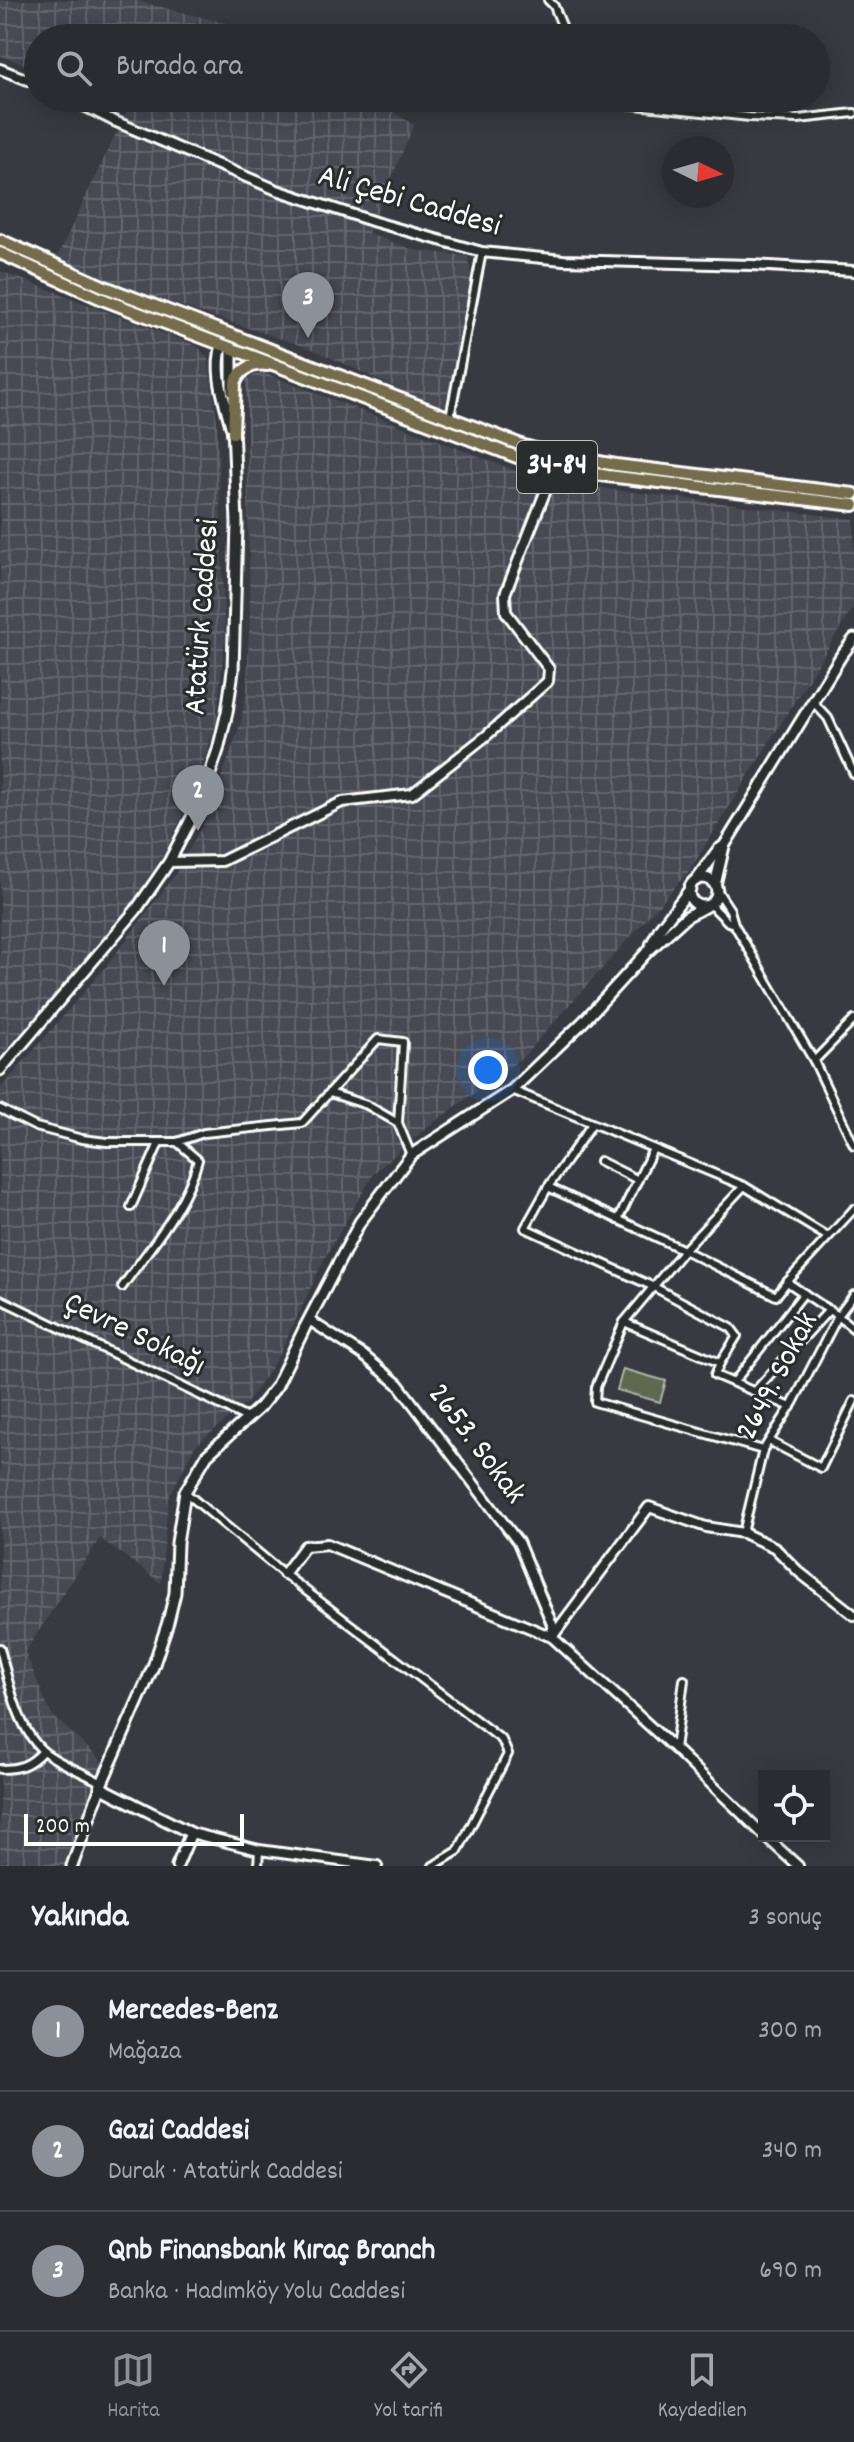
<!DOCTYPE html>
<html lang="tr">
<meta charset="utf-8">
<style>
:root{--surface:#2b2c31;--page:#37383d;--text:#f1f3f6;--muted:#a6a7ab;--line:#47484d;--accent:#8c9099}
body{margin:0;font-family:Dekko,sans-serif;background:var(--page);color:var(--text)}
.controls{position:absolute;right:24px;bottom:24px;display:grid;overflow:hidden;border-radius:0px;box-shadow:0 4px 20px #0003}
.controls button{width:72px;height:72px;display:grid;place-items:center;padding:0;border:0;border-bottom:2px solid var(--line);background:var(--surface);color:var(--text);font:40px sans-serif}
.compass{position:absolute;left:662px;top:136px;width:72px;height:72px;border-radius:50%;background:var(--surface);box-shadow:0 4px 20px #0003;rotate:95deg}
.scale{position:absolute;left:24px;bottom:20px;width:220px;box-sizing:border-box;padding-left:8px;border:4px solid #fff;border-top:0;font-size:22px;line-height:28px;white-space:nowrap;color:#fff;-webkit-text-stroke:6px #2a2d2e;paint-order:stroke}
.you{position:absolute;left:488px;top:1070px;width:28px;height:28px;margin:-20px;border:6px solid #fff;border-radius:50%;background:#1a73e8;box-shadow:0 0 0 12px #1a73e833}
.badge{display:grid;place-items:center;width:52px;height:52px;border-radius:50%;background:var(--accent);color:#fff;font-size:26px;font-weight:700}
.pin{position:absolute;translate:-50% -66px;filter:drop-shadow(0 2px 4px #0008)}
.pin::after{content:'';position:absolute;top:42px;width:28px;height:24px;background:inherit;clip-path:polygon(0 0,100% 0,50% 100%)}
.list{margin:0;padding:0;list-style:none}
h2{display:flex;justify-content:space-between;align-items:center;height:104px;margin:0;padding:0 32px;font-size:34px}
h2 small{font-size:26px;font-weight:400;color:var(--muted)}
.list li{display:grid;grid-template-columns:52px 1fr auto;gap:24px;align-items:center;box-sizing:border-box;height:120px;padding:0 32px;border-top:2px solid var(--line)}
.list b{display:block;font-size:30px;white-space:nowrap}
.list p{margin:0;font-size:26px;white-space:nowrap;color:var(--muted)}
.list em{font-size:26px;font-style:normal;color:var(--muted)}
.icon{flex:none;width:44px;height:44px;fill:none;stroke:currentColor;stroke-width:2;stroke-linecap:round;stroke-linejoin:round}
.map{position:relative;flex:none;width:854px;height:1866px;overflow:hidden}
.search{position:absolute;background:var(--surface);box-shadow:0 4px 20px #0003;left:24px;right:24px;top:24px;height:88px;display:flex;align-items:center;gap:20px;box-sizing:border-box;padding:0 28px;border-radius:44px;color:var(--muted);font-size:30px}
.sheet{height:464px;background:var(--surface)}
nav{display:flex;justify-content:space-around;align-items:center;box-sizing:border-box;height:112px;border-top:2px solid var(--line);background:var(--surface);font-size:22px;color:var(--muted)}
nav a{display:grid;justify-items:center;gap:4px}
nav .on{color:var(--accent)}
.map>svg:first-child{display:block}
.industrial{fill:url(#industrial-grid)}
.green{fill:#5e6950;stroke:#aeb4a8;stroke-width:2}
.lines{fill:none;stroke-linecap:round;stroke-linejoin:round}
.minor-casing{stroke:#fff;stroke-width:12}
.tertiary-casing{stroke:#fff;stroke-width:14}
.secondary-casing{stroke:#fff;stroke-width:15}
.primary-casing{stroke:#fff;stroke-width:16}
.minor{stroke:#2a2d2e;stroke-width:6}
.tertiary{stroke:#2a2d2e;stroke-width:8}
.secondary{stroke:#2a2d2e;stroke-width:9}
.primary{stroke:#746c4b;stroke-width:10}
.labels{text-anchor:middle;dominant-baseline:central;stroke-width:6;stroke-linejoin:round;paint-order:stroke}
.shield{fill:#2a2d2e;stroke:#bfc0c0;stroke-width:2}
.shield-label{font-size:30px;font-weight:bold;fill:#fff}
.street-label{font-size:32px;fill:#fff;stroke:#2a2d2e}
</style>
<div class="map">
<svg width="854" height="1866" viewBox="0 0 854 1866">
<defs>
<pattern id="industrial-grid" width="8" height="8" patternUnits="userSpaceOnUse" patternTransform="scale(2)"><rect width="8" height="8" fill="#474852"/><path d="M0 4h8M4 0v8" fill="none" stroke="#63636c"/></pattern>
</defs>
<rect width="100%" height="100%" fill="#393a41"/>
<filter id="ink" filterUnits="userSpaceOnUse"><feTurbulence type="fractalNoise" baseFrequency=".0125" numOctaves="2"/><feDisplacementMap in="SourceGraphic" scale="16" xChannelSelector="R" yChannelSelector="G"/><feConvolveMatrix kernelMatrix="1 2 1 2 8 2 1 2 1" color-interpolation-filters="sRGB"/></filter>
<g filter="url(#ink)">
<g class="industrial">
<polygon points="0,0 133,0 225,23 257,38 38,38 38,70 0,55"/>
<polygon points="106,98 372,98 414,125 368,233 414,250 468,256 473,291 444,410 312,349 83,274 56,259 128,108"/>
<polygon points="0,271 197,346 208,358 217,422 225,639 216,723 195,788 166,850 125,915 0,1057"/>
<polygon points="262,372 542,481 854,519 854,606 690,870 523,1057 424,1130 374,1173 323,1261 280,1354 247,1403 194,1447 168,1500 161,1583 100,1538 25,1652 51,1714 102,1761 102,1780 70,1866 0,1866 0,1089 109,963 176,873 202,826 228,759 240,725 247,690 250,610 246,379"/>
</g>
<polygon class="green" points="623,1369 666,1381 660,1402 617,1390"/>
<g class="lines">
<defs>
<g id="minor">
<polyline points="548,0 554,6 567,38"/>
<polyline points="600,98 607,102 750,117 798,119 854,113"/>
<polyline points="450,417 482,252"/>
<polyline points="813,702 828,718 854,774"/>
<polyline points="717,890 730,910 734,924 814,1061 854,1145"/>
<polyline points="710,904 728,922 734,924"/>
<polyline points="814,1061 854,1020"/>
<polyline points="512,1090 744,1186 828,1237"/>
<polyline points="330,1093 367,1105 398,1123"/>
<polyline points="0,1109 36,1127 82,1139 107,1142 177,1142 204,1133 302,1123 378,1039 403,1042 398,1123 411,1155"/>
<polyline points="592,1124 548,1187 525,1228 654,1287 731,1328 737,1336 720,1363 624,1322"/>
<polyline points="600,1161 638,1180"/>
<polyline points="744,1186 684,1250 624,1322 596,1387 595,1402 763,1450"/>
<polyline points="548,1187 684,1250 776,1296 787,1282"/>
<polyline points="131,1207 159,1143"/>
<polyline points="854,1209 787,1282 838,1316 854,1329"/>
<polyline points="618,1220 653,1149"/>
<path d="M 122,1287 C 150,1247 186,1207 198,1160 L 177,1142"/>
<polyline points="0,1299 247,1418"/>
<polyline points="720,1363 715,1375 791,1407"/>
<polyline points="734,1382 804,1293"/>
<polyline points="755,1391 829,1310"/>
<polyline points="769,1441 821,1468 854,1401"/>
<polyline points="185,1492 284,1574 502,1740 508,1754 458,1851 433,1866"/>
<polyline points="743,1533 763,1450 793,1403 838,1316 854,1295"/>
<path d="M 0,1648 C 8,1680 17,1727 42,1750 C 57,1763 85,1773 102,1783"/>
<polyline points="675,1749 684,1680"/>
<path d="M 0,1769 C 20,1769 30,1765 43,1751"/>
<polyline points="258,1866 259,1850"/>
</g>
<g id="tertiary">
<polyline points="0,69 38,84"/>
<polyline points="68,98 112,120 277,190 375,222 482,252 563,260 751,265 854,271"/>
<polyline points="169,862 222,861 342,802 412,794 486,736 548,681 549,669 506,612 505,594 555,467"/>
<polyline points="309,1320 363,1355 398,1384 518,1542 552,1624 552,1637"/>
<polyline points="284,1574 305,1546 327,1544 552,1637 675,1749 764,1835"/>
<polyline points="552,1637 649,1507 706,1527 743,1533 774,1547 799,1572 854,1615"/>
<polyline points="191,1833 259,1850 377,1866"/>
<polyline points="765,1836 798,1866"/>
</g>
<g id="secondary">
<path d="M 222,345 C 214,372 224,399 231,426"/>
<polyline points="232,391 232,349"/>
<circle cx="703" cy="892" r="14"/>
<polyline points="696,880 718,850 724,846"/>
<polyline points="715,885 724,846 841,656 854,639"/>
<polyline points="651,945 660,928 690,889"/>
<polyline points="0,1070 136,910 169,862 201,800 218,750 227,712 233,671 237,523 233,426"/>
<polyline points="100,1787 191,1833 177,1866"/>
<polyline points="72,1866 102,1783 153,1667 168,1622 175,1593 177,1543 185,1492 207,1455 260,1407 276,1387 305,1327 360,1222 411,1155 512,1090 583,1022 648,951 686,917 706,906"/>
</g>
<g id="primary">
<polyline points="0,240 105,287 524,446 554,454 616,465 854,494"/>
<polyline points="0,253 102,299 517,457 555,467 608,476 854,505"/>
<path d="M 233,433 L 235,383 C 240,369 253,363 267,365"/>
</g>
</defs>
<use href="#minor" class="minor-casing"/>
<use href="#tertiary" class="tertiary-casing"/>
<use href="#secondary" class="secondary-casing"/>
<use href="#primary" class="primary-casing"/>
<use href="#minor" class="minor"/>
<use href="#tertiary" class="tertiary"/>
<use href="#secondary" class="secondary"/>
<use href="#primary" class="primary"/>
</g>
</g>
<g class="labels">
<rect class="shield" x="517" y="441" width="80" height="52" rx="6"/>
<g class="shield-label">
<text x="557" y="467">34-84</text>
</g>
<g class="street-label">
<text transform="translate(409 203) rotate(16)">Ali Çebi Caddesi</text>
<text transform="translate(204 617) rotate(-86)">Atatürk Caddesi</text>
<text transform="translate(134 1336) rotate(26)">Çevre Sokağı</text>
<text transform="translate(779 1377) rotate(-62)">2649. Sokak</text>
<text transform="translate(475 1445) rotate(53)">2653. Sokak</text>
</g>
</g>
</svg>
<div class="controls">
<button><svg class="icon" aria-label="locate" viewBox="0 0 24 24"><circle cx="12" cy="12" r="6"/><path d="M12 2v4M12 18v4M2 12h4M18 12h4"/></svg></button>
</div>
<svg class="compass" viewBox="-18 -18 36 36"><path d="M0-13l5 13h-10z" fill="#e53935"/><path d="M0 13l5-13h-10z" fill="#a6a7ab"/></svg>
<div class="scale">200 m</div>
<div class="you"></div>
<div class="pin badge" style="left:164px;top:986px">1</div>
<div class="pin badge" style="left:198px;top:831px">2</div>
<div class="pin badge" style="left:308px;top:338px">3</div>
<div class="search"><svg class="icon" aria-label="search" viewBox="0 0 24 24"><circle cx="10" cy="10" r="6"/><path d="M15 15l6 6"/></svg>Burada ara</div>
</div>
<section class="sheet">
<h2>Yakında<small>3 sonuç</small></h2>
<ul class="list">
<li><span class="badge">1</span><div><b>Mercedes-Benz</b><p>Mağaza</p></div><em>300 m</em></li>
<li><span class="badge">2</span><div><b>Gazi Caddesi</b><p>Durak · Atatürk Caddesi</p></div><em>340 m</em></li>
<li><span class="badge">3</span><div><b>Qnb Finansbank Kıraç Branch</b><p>Banka · Hadımköy Yolu Caddesi</p></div><em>690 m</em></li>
</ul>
</section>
<nav>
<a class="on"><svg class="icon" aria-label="map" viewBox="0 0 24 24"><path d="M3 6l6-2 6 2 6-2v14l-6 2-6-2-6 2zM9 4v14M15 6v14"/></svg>Harita</a>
<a><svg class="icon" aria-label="directions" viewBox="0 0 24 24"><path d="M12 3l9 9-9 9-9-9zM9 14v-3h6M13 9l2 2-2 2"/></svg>Yol tarifi</a>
<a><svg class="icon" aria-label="saved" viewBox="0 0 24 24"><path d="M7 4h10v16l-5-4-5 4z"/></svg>Kaydedilen</a>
</nav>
